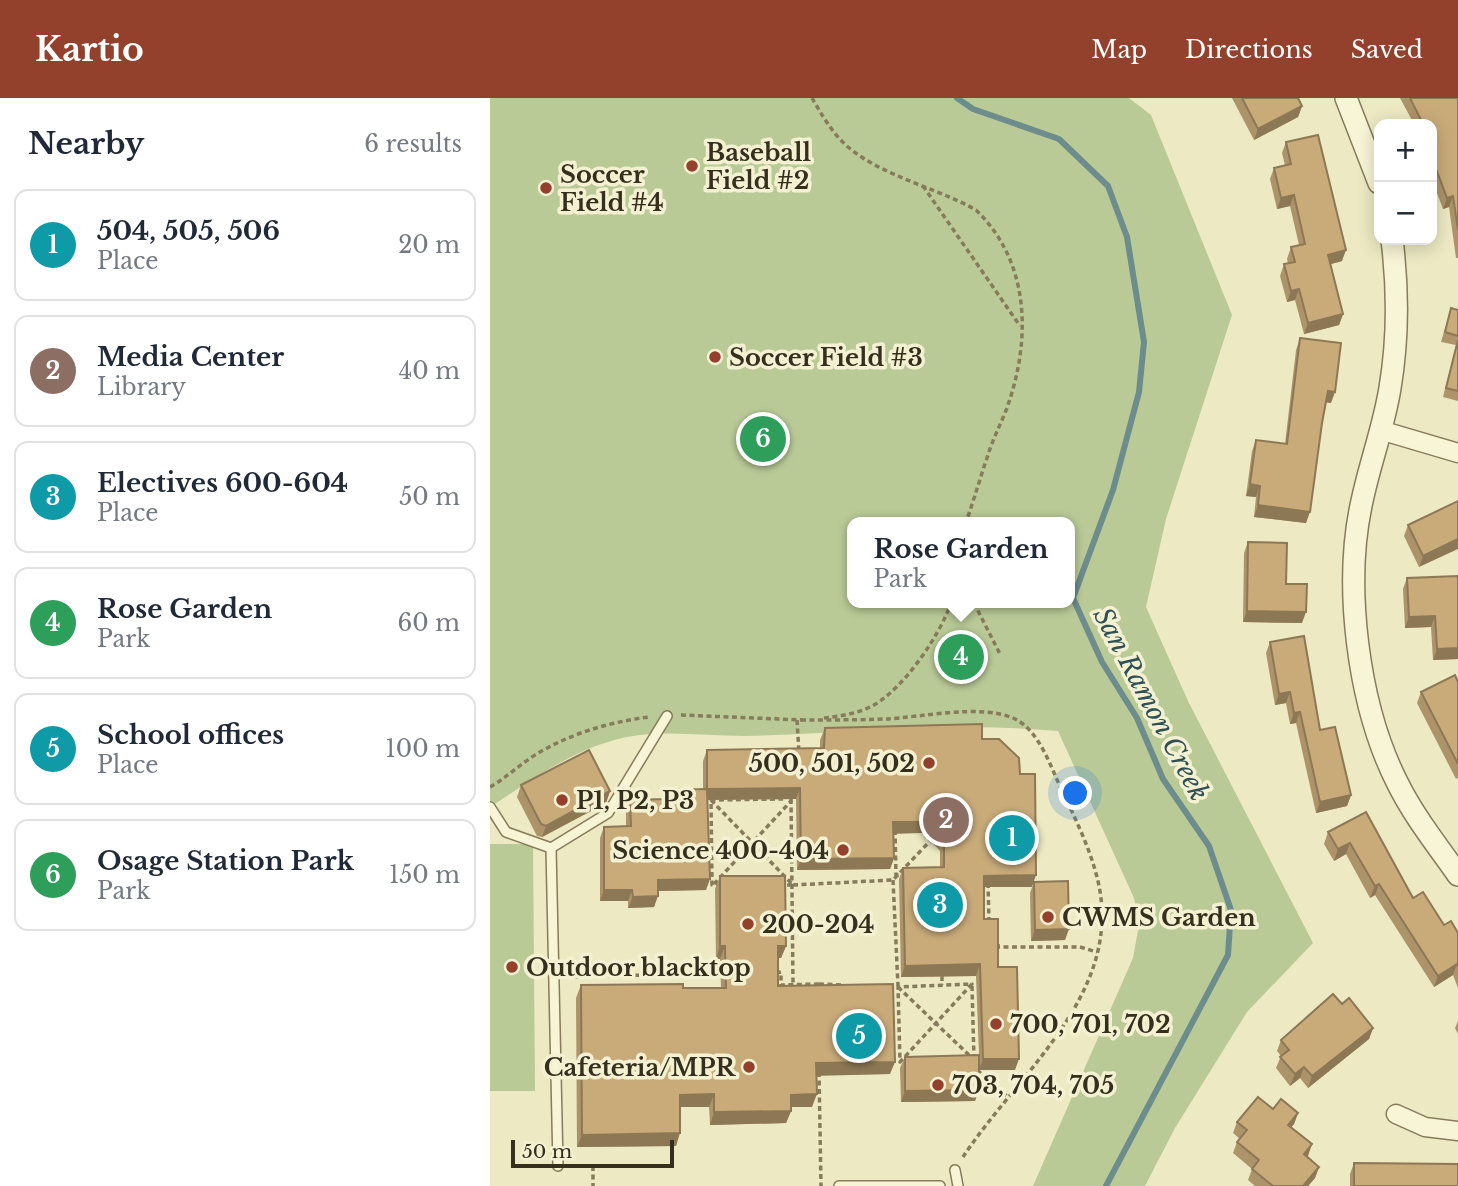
<!DOCTYPE html>
<meta charset="utf-8">
<style>
:root{--surface:#fff;--page:#f6f6f7;--text:#1f2937;--muted:#747a83;--line:#e0e1e3;--accent:#93412c}
body{margin:0;font-family:"Libre Baskerville",serif;background:var(--page);color:var(--text)}
.controls{position:absolute;right:21px;top:21px;display:grid;overflow:hidden;border-radius:14px;box-shadow:0 4px 18px #0003}
.controls button{width:63px;height:63px;display:grid;place-items:center;padding:0;border:0;border-bottom:2px solid var(--line);background:var(--surface);color:var(--text);font:35px sans-serif}
.scale{position:absolute;left:21px;bottom:18px;width:163px;box-sizing:border-box;padding-left:7px;border:4px solid #362f1e;border-top:0;font-size:19px;line-height:24px;white-space:nowrap;color:#362f1e;-webkit-text-stroke:5px #f4f1d2;paint-order:stroke}
.you{position:absolute;left:586px;top:696px;width:24px;height:24px;margin:-18px;border:5px solid #fff;border-radius:50%;background:#1a73e8;box-shadow:0 0 0 10px #1a73e833}
.badge{display:grid;place-items:center;width:46px;height:46px;border-radius:50%;background:var(--accent);color:#fff;font-size:23px;font-weight:700}
.pin{position:absolute;translate:-50% -50%;border:4px solid #fff;box-shadow:0 2px 7px #0006}
.popup{position:absolute;left:357px;top:419px;width:228px;height:91px;box-sizing:border-box;display:grid;place-content:center;border-radius:14px;background:var(--surface);filter:drop-shadow(0 2px 5px #0005);font-size:23px;white-space:nowrap;color:var(--muted)}
.popup b{font-size:26px;color:var(--text)}
.popup::after{content:'';position:absolute;left:50%;top:100%;margin-left:-14px;border:14px solid transparent;border-top-color:var(--surface)}
.list{margin:0;padding:0;list-style:none}
h2{display:flex;justify-content:space-between;align-items:center;height:91px;margin:0;padding:0 28px;font-size:30px}
h2 small{font-size:23px;font-weight:400;color:var(--muted)}
.list li{display:grid;grid-template-columns:46px 1fr auto;gap:21px;align-items:center;box-sizing:border-box;height:112px;margin:0 14px 14px;padding:0 14px;border:2px solid var(--line);border-radius:14px}
.list b{display:block;font-size:26px;white-space:nowrap}
.list p{margin:0;font-size:23px;white-space:nowrap;color:var(--muted)}
.list em{font-size:23px;font-style:normal;color:var(--muted)}
.map{position:relative;flex:none;width:968px;height:1088px;overflow:hidden}
header{display:flex;align-items:center;gap:42px;box-sizing:border-box;height:98px;padding:0 35px;background:var(--accent);color:#fff}
header strong{font-size:33px}
nav{display:flex;gap:38px;margin-inline-start:auto;font-size:24px}
main{display:flex}
aside{flex:1;background:var(--surface)}
.map>svg:first-child{display:block}
.green{fill:#baca97;fill-rule:evenodd}
.lines{fill:none;stroke-linecap:round;stroke-linejoin:round}
.stream{stroke:#6c8d8c;stroke-width:6}
.service-casing{stroke:#867b5a;stroke-width:12}
.minor-casing{stroke:#867b5a;stroke-width:21}
.tertiary-casing{stroke:#867b5a;stroke-width:24}
.path{stroke:#867b5a;stroke-width:3.5;stroke-dasharray:5 3.5;stroke-linecap:butt}
.service{stroke:#f8f4d6;stroke-width:9}
.minor{stroke:#f8f4d6;stroke-width:18}
.tertiary{stroke:#f8f4d6;stroke-width:21}
.wall{fill:#ad9369}
.shaded-wall{fill:#8d7855}
.building{fill:#c9ab7a;stroke:#8d7855;stroke-width:2}
.poi-dot{fill:#93412c;stroke:#f4f1d2;stroke-width:2.5}
.labels{text-anchor:middle;dominant-baseline:central;stroke-width:7;stroke-linejoin:round;paint-order:stroke}
.poi-label{font-size:24px;font-weight:bold;fill:#362f1e;stroke:#f4f1d2;text-anchor:start}
.water-label{font-size:26px;font-style:italic;fill:#2e5056;stroke:#f4f1d2}
</style>
<header>
<strong>Kartio</strong>
<nav><a>Map</a><a>Directions</a><a>Saved</a></nav>
</header>
<main>
<aside>
<h2>Nearby<small>6 results</small></h2>
<ul class="list">
<li><span class="badge" style="background:#0f9aa8">1</span><div><b>504, 505, 506</b><p>Place</p></div><em>20 m</em></li>
<li><span class="badge" style="background:#8d6e63">2</span><div><b>Media Center</b><p>Library</p></div><em>40 m</em></li>
<li><span class="badge" style="background:#0f9aa8">3</span><div><b>Electives 600-604</b><p>Place</p></div><em>50 m</em></li>
<li><span class="badge" style="background:#2e9e5b">4</span><div><b>Rose Garden</b><p>Park</p></div><em>60 m</em></li>
<li><span class="badge" style="background:#0f9aa8">5</span><div><b>School offices</b><p>Place</p></div><em>100 m</em></li>
<li><span class="badge" style="background:#2e9e5b">6</span><div><b>Osage Station Park</b><p>Park</p></div><em>150 m</em></li>
</ul>
</aside>
<div class="map">
<svg width="968" height="1088" viewBox="0 0 968 1088">
<rect width="100%" height="100%" fill="#ece9c3"/>
<g class="green">
<path d="M 0,0 L 639,0 L 661,17 L 742,217 L 676,421 L 656,509 L 698,603 L 823,845 L 757,914 L 685,1030 L 655,1088 L 543,1088 L 643,860 L 649,827 L 644,800 L 568,633 C 464,623 358,636 254,638 C 210,638 164,630 121,643 C 76,656 39,684 0,709 ZM 363,424 L 580,424 L 580,505 L 363,505 Z"/>
<polygon points="0,746 43,746 45,993 0,993"/>
</g>
<g class="lines">
<polyline class="stream" points="467,0 483,11 569,41 618,88 637,139 654,244 649,294 623,392 583,500 612,564 647,620 673,681 719,748 741,812 738,857 616,1088"/>
<defs>
<g id="service">
<polyline points="0,709 16,734 61,750 68,1068"/>
<polyline points="61,750 118,715 177,618"/>
<polyline points="465,1072 468,1088"/>
<polyline points="349,1088 450,1088"/>
</g>
<g id="minor">
<polyline points="890,332 968,355"/>
<polyline points="906,1016 935,1029 968,1033"/>
</g>
<g id="tertiary">
<polyline points="856,0 889,85"/>
<path d="M 902,142 C 908,190 908,242 900,290 C 894,328 880,365 872,403 C 853,487 868,607 907,684 C 923,717 947,747 968,777"/>
</g>
</defs>
<use href="#service" class="service-casing"/>
<use href="#minor" class="minor-casing"/>
<use href="#tertiary" class="tertiary-casing"/>
<g class="path">
<path d="M 322,0 C 332,17 342,35 358,49 C 394,79 445,89 486,112 C 540,164 541,240 518,307 C 512,324 503,340 498,357 C 490,380 484,402 476,424"/>
<polyline points="433,88 530,228"/>
<polyline points="484,505 511,558"/>
<polyline points="191,617 313,622"/>
<path d="M 334,620 C 350,618 367,616 382,608 C 413,592 450,537 461,505"/>
<polyline points="307,622 309,655"/>
<path d="M 311,622 C 339,622 368,622 396,621 C 432,619 490,606 523,620 C 551,632 562,674 575,699 C 586,722 598,747 605,772 C 641,890 530,972 473,1059"/>
<path d="M 0,689 C 16,680 29,667 45,657 C 79,636 119,624 159,619"/>
<polyline points="301,701 303,886"/>
<polyline points="221,702 303,787 291,787"/>
<polyline points="405,732 406,777 416,777"/>
<polyline points="403,782 408,888"/>
<polyline points="498,785 499,823"/>
<polyline points="224,786 302,702"/>
<polyline points="231,787 222,787 221,702 293,701"/>
<polyline points="303,787 403,782 440,743"/>
<polyline points="508,846 508,849 590,849 607,854"/>
<polyline points="286,875 291,874 291,887 329,886 329,889"/>
<polyline points="452,878 452,887"/>
<polyline points="76,879 233,875"/>
<polyline points="329,886 352,887"/>
<polygon points="482,886 410,964 408,889"/>
<polyline points="482,888 484,961"/>
<polyline points="408,889 482,960"/>
<polyline points="487,972 519,1000"/>
<polyline points="329,974 331,1088"/>
<polyline points="103,1068 103,1088"/>
</g>
<use href="#service" class="service"/>
<use href="#minor" class="minor"/>
<use href="#tertiary" class="tertiary"/>
</g>
<g class="wall">
<polygon points="742,0 808,0 812,8 808,19 764,42"/>
<polygon points="910,0 968,0 968,160 966,160 959,109 953,111 942,82 942,26 924,26"/>
<polygon points="796,44 852,163 841,166 853,216 849,227 814,236 805,202 797,204 790,178 794,166 798,165 797,161 801,149 809,147 800,108 787,111 780,81 784,70 795,67 792,55"/>
<polygon points="961,210 968,212 968,303 953,299 966,247 951,244"/>
<polygon points="810,240 841,305 836,304 816,425 764,419 766,399 756,398 762,353 766,342 795,346 806,252"/>
<polygon points="968,403 929,469 914,438 918,427"/>
<polygon points="758,444 796,486 812,525 753,524 754,455"/>
<polygon points="968,478 968,561 943,562 941,529 915,530 913,491 917,480"/>
<polygon points="780,544 830,632 861,697 857,708 826,715 806,625 800,626 796,605 785,607 776,555"/>
<polygon points="968,584 968,680 966,681 927,605 931,594"/>
<polygon points="335,630 492,641 530,676 542,789 494,789 494,821 508,869 525,972 489,972 485,1003 411,1004 410,970 415,959 489,957 486,878 411,879 409,781 413,770 450,769 450,753 433,735 404,735 404,760 400,771 307,772 306,701 217,702 216,792 168,793 164,809 138,810 138,803 110,803 110,740 114,729 136,728 136,713 140,702 173,701 176,692 213,691 213,663 217,652 330,650 330,642"/>
<polygon points="31,687 120,693 116,705 52,739 47,738 27,699"/>
<polygon points="876,714 923,800 954,827 968,835 968,890 963,877 944,889 885,797 880,800 856,756 844,763 834,746 838,734"/>
<polygon points="230,778 296,848 291,860 288,860 288,888 400,976 326,977 322,1009 301,1009 301,1013 296,1025 220,1027 219,1009 190,1009 186,1048 87,1049 86,900 91,887 193,890 231,890 230,861 226,861 225,791"/>
<polygon points="544,784 575,842 541,843 540,795"/>
<polygon points="852,906 883,930 879,941 818,990 810,980 800,988 786,970 791,958 787,953 791,942"/>
<polygon points="968,923 968,936 965,930"/>
<polygon points="783,1011 808,1015 804,1026 801,1029 818,1058 817,1059 829,1069 825,1080 818,1088 765,1088 758,1082 762,1071 743,1055 747,1044 750,1041 743,1035 747,1024"/>
<polygon points="864,1065 968,1088 860,1088 860,1076"/>
</g>
<g class="shaded-wall">
<polygon points="812,8 808,19 764,42 768,31"/>
<polygon points="804,97 800,108 787,111 791,100"/>
<polygon points="963,98 959,109 953,111 957,100"/>
<polygon points="856,152 852,163 834,168 838,157"/>
<polygon points="809,191 805,202 797,204 801,193"/>
<polygon points="853,216 849,227 814,236 818,225"/>
<polygon points="838,293 845,294 841,305 834,304"/>
<polygon points="760,386 770,388 766,399 756,398"/>
<polygon points="768,407 820,414 816,425 764,419"/>
<polygon points="968,441 968,451 929,469 933,458"/>
<polygon points="757,513 816,514 812,525 753,524"/>
<polygon points="945,518 941,529 915,530 919,519"/>
<polygon points="968,550 968,561 943,562 947,551"/>
<polygon points="800,594 796,605 785,607 789,596"/>
<polygon points="810,614 806,625 800,626 804,615"/>
<polygon points="310,690 306,701 213,702 217,691"/>
<polygon points="120,693 116,705 52,739 56,728"/>
<polygon points="861,697 857,708 826,715 830,704"/>
<polygon points="403,724 437,724 433,735 399,736"/>
<polygon points="860,745 856,756 844,763 848,751"/>
<polygon points="404,760 400,771 307,772 311,761"/>
<polygon points="546,777 542,789 490,789 494,778"/>
<polygon points="220,781 216,792 164,793 168,782"/>
<polygon points="889,786 885,797 880,800 885,788"/>
<polygon points="114,792 142,792 138,803 110,803"/>
<polygon points="168,798 164,809 138,810 143,799"/>
<polygon points="579,831 575,842 541,843 545,832"/>
<polygon points="230,848 235,848 230,861 226,861"/>
<polygon points="288,848 296,848 291,860 283,860"/>
<polygon points="490,866 486,878 411,879 415,868"/>
<polygon points="967,866 963,877 944,889 948,878"/>
<polygon points="883,930 879,941 818,990 822,978"/>
<polygon points="493,961 529,961 525,972 489,972"/>
<polygon points="405,964 400,976 322,978 326,965"/>
<polygon points="814,969 810,980 800,988 805,976"/>
<polygon points="489,992 485,1003 411,1004 415,993"/>
<polygon points="224,996 219,1009 185,1009 190,997"/>
<polygon points="327,996 322,1009 296,1009 301,997"/>
<polygon points="301,1013 296,1025 220,1027 224,1014"/>
<polygon points="808,1015 804,1026 794,1038 798,1027"/>
<polygon points="190,1035 186,1048 87,1049 92,1037"/>
<polygon points="822,1046 818,1058 809,1067 814,1056"/>
<polygon points="829,1069 825,1080 818,1088 813,1088"/>
</g>
<g class="building">
<polygon points="752,0 808,0 812,8 768,31"/>
<polygon points="920,0 968,0 968,132 963,98 957,100 942,60 942,26 933,26"/>
<polygon points="828,37 856,152 838,157 853,216 818,225 809,191 801,193 794,166 805,164 801,149 815,146 804,97 791,100 784,70 801,66 796,44"/>
<polygon points="961,210 968,212 968,238 955,234"/>
<polygon points="810,240 851,245 845,294 838,293 832,325 820,414 768,407 770,388 760,386 766,342 797,346"/>
<polygon points="968,242 968,293 956,290"/>
<polygon points="968,403 968,441 933,458 918,427"/>
<polygon points="758,444 797,445 796,486 817,486 816,514 757,513"/>
<polygon points="968,478 968,550 947,551 945,518 919,519 917,480"/>
<polygon points="814,538 830,632 845,629 861,697 830,704 810,614 804,615 800,594 789,596 780,544"/>
<polygon points="965,577 968,584 968,666 931,594"/>
<polygon points="492,626 492,641 509,641 529,660 530,676 545,676 546,777 494,778 494,821 508,821 508,869 527,869 529,961 493,961 490,866 415,868 413,770 454,769 454,742 437,724 403,724 404,760 311,761 310,690 217,691 217,652 334,650 335,630"/>
<polygon points="99,652 120,693 56,728 51,726 31,687"/>
<polygon points="217,691 220,781 168,782 168,798 143,799 142,792 114,792 114,729 141,728 140,702 176,701 176,692"/>
<polygon points="876,714 923,800 933,794 954,827 961,823 968,835 968,869 967,866 948,878 889,786 885,788 860,745 848,751 838,734"/>
<polygon points="230,778 295,778 296,848 288,848 288,888 403,886 405,964 326,965 327,996 301,997 301,1013 224,1014 224,996 190,997 190,1035 92,1037 91,887 193,886 193,890 236,890 235,848 230,848"/>
<polygon points="578,783 579,831 545,832 544,784"/>
<polygon points="843,896 852,906 859,900 883,930 822,978 814,969 805,976 790,959 799,952 791,942"/>
<polygon points="489,957 489,992 415,993 415,959"/>
<polygon points="768,999 783,1011 791,1001 808,1015 798,1027 822,1046 814,1056 829,1069 813,1088 783,1088 762,1071 769,1062 747,1044 757,1032 747,1024"/>
<polygon points="864,1065 968,1066 968,1088 864,1088"/>
</g>
<g class="poi-dot">
<circle cx="202" cy="68" r="7"/>
<circle cx="56" cy="90" r="7"/>
<circle cx="225" cy="259" r="7"/>
<circle cx="439" cy="665" r="7"/>
<circle cx="72" cy="702" r="7"/>
<circle cx="353" cy="752" r="7"/>
<circle cx="558" cy="819" r="7"/>
<circle cx="258" cy="826" r="7"/>
<circle cx="22" cy="869" r="7"/>
<circle cx="506" cy="926" r="7"/>
<circle cx="259" cy="969" r="7"/>
<circle cx="448" cy="987" r="7"/>
</g>
<g class="labels">
<g class="poi-label">
<text x="216" y="54">Baseball<tspan x="216" dy="28">Field #2</tspan></text>
<text x="70" y="76">Soccer<tspan x="70" dy="28">Field #4</tspan></text>
<text x="239" y="259">Soccer Field #3</text>
<text x="425" y="665" text-anchor="end">500, 501, 502</text>
<text x="86" y="702">P1, P2, P3</text>
<text x="339" y="752" text-anchor="end">Science 400-404</text>
<text x="572" y="819">CWMS Garden</text>
<text x="272" y="826">200-204</text>
<text x="36" y="869">Outdoor blacktop</text>
<text x="520" y="926">700, 701, 702</text>
<text x="245" y="969" text-anchor="end">Cafeteria/MPR</text>
<text x="462" y="987">703, 704, 705</text>
</g>
<g class="water-label">
<text transform="translate(661 606) rotate(62)">San Ramon Creek</text>
</g>
</g>
</svg>
<div class="controls">
<button>+</button>
<button>−</button>
</div>
<div class="scale">50 m</div>
<div class="you"></div>
<div class="pin badge" style="left:522px;top:740px;background:#0f9aa8">1</div>
<div class="pin badge" style="left:456px;top:722px;background:#8d6e63">2</div>
<div class="pin badge" style="left:450px;top:807px;background:#0f9aa8">3</div>
<div class="pin badge" style="left:471px;top:559px;background:#2e9e5b">4</div>
<div class="popup"><b>Rose Garden</b>Park</div>
<div class="pin badge" style="left:369px;top:938px;background:#0f9aa8">5</div>
<div class="pin badge" style="left:273px;top:341px;background:#2e9e5b">6</div>
</div>
</main>
